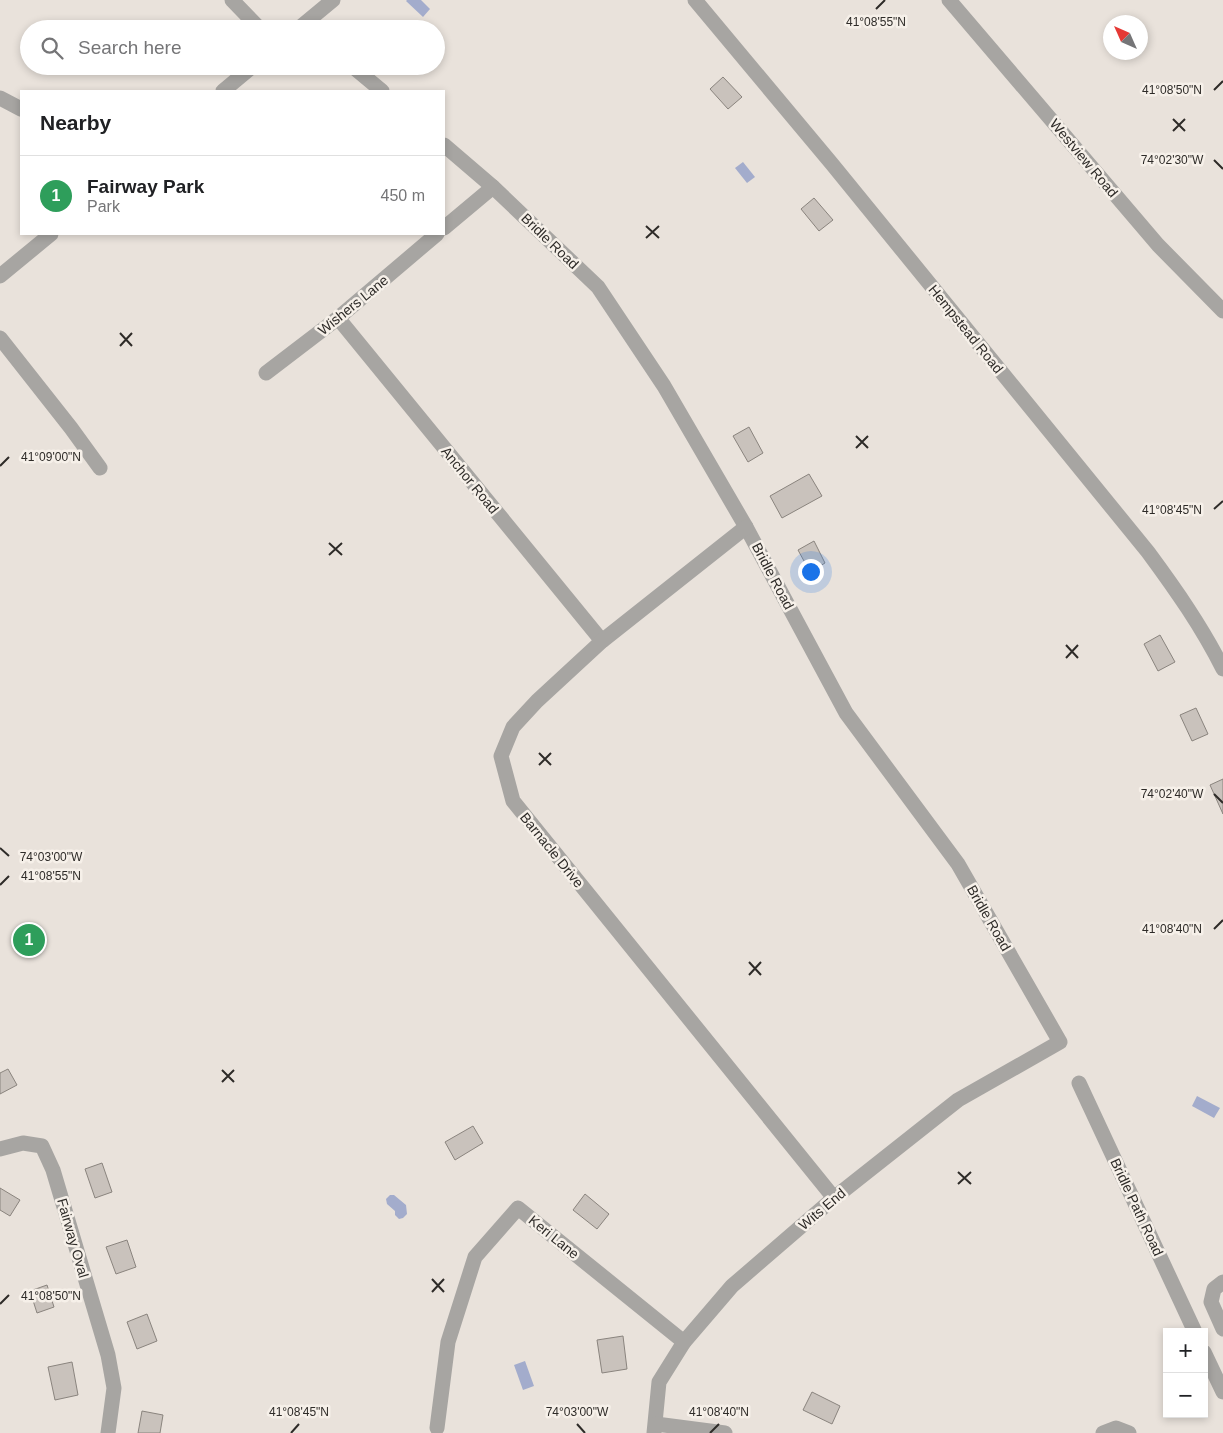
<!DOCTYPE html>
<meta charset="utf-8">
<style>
:root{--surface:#fff;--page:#f2f2f2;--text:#202124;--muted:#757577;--line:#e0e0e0;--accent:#5367dd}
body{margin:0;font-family:Helvetica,sans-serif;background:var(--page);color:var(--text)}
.controls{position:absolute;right:15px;bottom:15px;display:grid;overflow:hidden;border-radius:0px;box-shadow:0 2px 8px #0003}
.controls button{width:45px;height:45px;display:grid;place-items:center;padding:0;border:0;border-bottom:1px solid var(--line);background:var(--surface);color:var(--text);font:25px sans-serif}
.compass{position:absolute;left:1103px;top:15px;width:45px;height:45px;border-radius:50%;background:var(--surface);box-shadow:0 2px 8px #0003;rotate:315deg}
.you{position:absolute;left:810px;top:571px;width:18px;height:18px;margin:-12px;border:4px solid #fff;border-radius:50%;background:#1a73e8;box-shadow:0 0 0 8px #1a73e833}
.badge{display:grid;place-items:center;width:32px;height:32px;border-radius:50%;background:var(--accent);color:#fff;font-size:16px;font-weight:700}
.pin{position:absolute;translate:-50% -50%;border:2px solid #fff;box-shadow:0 1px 5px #0006}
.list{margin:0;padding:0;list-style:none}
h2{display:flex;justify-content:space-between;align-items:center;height:65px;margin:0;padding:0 20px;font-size:21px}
h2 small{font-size:16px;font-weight:400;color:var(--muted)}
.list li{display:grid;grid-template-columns:32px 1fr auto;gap:15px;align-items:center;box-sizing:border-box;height:80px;padding:0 20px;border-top:1px solid var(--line)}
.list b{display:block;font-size:19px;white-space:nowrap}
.list p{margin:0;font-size:16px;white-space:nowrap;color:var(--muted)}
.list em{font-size:16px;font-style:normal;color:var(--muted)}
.icon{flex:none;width:28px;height:28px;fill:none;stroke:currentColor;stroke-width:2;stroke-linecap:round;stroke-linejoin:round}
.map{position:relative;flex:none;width:1223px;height:1433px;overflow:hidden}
.search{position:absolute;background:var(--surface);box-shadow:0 2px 8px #0003;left:20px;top:20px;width:425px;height:55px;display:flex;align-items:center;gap:12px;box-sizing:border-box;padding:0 18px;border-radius:28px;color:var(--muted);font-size:19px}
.panel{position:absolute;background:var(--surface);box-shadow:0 2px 8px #0003;left:20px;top:90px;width:425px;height:145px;border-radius:0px}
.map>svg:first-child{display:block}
.water{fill:#a3accc}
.building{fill:#c9c2bc;stroke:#8a847e}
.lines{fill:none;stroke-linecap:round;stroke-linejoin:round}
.minor{stroke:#a7a5a2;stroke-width:15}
.ticks{fill:none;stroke:#2e2b28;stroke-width:2}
.labels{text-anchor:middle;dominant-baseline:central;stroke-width:5;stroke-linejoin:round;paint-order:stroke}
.street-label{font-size:14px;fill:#2e2b28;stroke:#f6f0e9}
.ticks-label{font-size:12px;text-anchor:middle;fill:#2e2b28;stroke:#f6f0e9;stroke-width:5;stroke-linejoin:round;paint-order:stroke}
</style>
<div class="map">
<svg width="1223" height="1433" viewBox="0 0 1223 1433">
<rect width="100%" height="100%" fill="#e9e2db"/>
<g class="water">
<polygon points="407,0 421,0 430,9 423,17 406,1"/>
<polygon points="743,162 755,177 747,183 735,168"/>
<polygon points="1197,1096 1220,1108 1214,1118 1192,1106"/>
<polygon points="390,1195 394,1195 406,1205 407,1214 403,1218 399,1219 395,1215 395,1211 387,1204 386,1199"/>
<polygon points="525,1361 534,1386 523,1390 514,1365"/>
</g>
<g class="building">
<polygon points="723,77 742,97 728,109 710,89"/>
<polygon points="814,198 833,220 819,231 801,209"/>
<polygon points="749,427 763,453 748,462 733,436"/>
<polygon points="809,474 822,496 782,518 770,496"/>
<polygon points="814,541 825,563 810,572 798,550"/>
<polygon points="1160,635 1175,662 1158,671 1144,644"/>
<polygon points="1196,708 1208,734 1192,741 1180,715"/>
<polygon points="1223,779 1223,814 1210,785"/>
<polygon points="8,1069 17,1085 0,1094 0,1073"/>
<polygon points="473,1126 483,1143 455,1160 445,1142"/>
<polygon points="102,1163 112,1192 95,1198 85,1169"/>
<polygon points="0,1188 20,1200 10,1216 0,1210"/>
<polygon points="585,1194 609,1214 597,1229 573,1210"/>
<polygon points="127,1240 136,1267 116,1274 106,1247"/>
<polygon points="47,1285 54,1307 37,1313 30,1291"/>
<polygon points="147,1314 157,1341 137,1349 127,1322"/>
<polygon points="623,1336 627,1369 602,1373 597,1340"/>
<polygon points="72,1362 78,1395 55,1400 48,1367"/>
<polygon points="812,1392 840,1406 832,1424 803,1410"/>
<polygon points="142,1411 163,1415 160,1433 138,1433"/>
</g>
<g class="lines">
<g class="minor">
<polyline points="232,0 260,29"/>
<path d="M 695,0 L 832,164 L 1148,552 C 1176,590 1202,627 1223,669"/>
<polyline points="949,0 1158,245 1223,311"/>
<polyline points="298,29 333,0"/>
<polyline points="352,66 382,91"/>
<polyline points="223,91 253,66"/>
<polyline points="0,98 21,109"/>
<polyline points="444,145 493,187 598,287 664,386 746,527 846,713 958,864 1060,1042 958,1100 834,1198 732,1286 684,1342 659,1382 654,1433"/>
<polyline points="444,228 493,187"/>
<polyline points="0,276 51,234"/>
<polyline points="338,318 602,641"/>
<polyline points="0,338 71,428 100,468"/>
<polyline points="266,373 338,318 437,234"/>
<polyline points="746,527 602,641 537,701 513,727 501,756 513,801 834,1198"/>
<polyline points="1079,1083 1195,1332"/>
<polyline points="0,1149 23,1143 42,1146 53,1170 108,1355 114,1388 108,1433"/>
<polyline points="1223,1282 1214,1289 1211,1302 1223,1329"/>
<polyline points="1204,1352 1223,1392"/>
<polyline points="656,1424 725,1433"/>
<polyline points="437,1428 448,1342 475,1257 518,1208 684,1342"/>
<polyline points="1103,1433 1116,1428 1129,1433"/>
</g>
</g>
<path class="ticks" d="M 876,9 L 885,0M 1214,90 L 1223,81M 1173,119 L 1185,131M 1173,131 L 1185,119M 1214,160 L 1223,169M 646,226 L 659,238M 646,238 L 659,226M 120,333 L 132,346M 120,346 L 132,333M 856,436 L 868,448M 856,448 L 868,436M 0,466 L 9,457M 1214,509 L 1223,501M 329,543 L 342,555M 329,555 L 342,543M 1066,645 L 1078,658M 1066,658 L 1078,645M 539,753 L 551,765M 539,765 L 551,753M 1214,794 L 1223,803M 0,848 L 9,856M 0,885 L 9,876M 1214,929 L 1223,920M 749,962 L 761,975M 749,975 L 761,962M 222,1070 L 234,1082M 222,1082 L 234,1070M 958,1172 L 971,1184M 958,1184 L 971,1172M 432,1279 L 444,1292M 432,1292 L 444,1279M 0,1304 L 9,1295M 577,1424 L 585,1433M 291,1433 L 299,1424M 710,1433 L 719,1424"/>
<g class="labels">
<g class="street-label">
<text transform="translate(1084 158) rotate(50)">Westview Road</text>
<text transform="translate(550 241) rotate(44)">Bridle Road</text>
<text transform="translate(353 305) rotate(-39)">Wishers Lane</text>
<text transform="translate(966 329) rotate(51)">Hempstead Road</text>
<text transform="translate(470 480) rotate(51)">Anchor Road</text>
<text transform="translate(773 576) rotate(62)">Bridle Road</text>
<text transform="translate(552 850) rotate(51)">Barnacle Drive</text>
<text transform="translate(989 918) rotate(60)">Bridle Road</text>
<text transform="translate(1137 1207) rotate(65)">Bridle Path Road</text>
<text transform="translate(822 1209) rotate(-40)">Wits End</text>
<text transform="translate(554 1237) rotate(39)">Keri Lane</text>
<text transform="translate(73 1238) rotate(74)">Fairway Oval</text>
</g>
</g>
<g class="ticks-label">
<text x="876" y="26">41°08'55"N</text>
<text x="1172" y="94">41°08'50"N</text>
<text x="1172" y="164">74°02'30"W</text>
<text x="51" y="461">41°09'00"N</text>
<text x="1172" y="514">41°08'45"N</text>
<text x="1172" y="798">74°02'40"W</text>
<text x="51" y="861">74°03'00"W</text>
<text x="51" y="880">41°08'55"N</text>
<text x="1172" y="933">41°08'40"N</text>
<text x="51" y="1300">41°08'50"N</text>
<text x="299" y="1416">41°08'45"N</text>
<text x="577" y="1416">74°03'00"W</text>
<text x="719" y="1416">41°08'40"N</text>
</g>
</svg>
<div class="controls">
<button>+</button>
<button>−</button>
</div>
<svg class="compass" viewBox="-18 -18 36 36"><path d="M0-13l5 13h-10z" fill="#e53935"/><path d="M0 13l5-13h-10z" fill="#757577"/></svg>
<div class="you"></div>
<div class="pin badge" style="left:29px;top:940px;background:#2e9e5b">1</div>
<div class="search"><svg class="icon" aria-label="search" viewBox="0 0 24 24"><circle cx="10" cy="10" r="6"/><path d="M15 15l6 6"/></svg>Search here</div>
<section class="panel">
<h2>Nearby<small></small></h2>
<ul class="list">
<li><span class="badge" style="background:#2e9e5b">1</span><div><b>Fairway Park</b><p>Park</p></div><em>450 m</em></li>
</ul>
</section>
</div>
